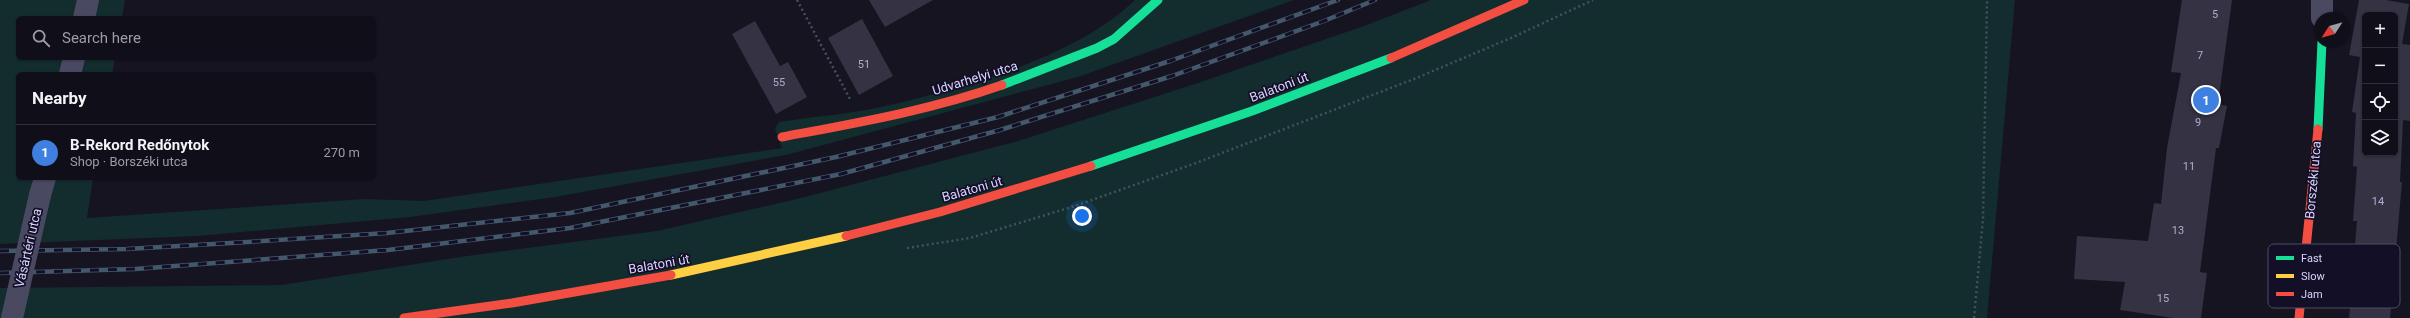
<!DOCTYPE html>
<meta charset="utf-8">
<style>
:root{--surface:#100f19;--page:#191822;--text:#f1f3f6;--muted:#9c9ca2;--line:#302f38;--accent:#9591b1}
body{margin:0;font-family:Roboto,sans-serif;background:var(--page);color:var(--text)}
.controls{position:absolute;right:12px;top:12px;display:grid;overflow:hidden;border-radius:6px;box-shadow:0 1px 3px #0004}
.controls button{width:36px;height:36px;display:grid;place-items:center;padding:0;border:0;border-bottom:1px solid var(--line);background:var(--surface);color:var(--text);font:20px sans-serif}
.compass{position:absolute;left:2314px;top:12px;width:36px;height:36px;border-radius:50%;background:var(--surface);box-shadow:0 1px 3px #0004;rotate:234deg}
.you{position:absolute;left:1082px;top:216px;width:14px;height:14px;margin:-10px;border:3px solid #fff;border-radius:50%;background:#1a73e8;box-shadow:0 0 0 6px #1a73e833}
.badge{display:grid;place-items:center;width:26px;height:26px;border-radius:50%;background:var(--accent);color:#fff;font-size:13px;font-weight:700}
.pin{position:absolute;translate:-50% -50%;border:2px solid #fff;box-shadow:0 1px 4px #0006}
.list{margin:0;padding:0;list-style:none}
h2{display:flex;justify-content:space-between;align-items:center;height:52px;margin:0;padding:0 16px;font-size:17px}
h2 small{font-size:13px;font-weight:400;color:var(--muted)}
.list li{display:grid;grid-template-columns:26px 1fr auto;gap:12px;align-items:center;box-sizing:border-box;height:56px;padding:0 16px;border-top:1px solid var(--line)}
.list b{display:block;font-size:15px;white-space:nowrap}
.list p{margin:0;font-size:13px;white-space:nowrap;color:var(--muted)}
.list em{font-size:13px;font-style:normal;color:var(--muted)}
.icon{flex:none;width:22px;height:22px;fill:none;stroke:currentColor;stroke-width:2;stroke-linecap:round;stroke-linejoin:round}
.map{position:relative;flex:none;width:2410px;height:318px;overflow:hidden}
.search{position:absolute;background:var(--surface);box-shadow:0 1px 3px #0004;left:16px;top:16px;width:360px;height:44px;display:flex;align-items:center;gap:10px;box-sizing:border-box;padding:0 14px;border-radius:6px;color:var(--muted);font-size:15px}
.panel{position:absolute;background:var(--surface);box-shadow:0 1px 3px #0004;left:16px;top:72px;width:360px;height:108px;border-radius:6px}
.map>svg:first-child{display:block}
.green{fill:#132c2d}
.building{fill:#343243;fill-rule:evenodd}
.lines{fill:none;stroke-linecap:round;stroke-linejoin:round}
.path{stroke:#44505f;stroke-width:2.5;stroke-dasharray:2 3;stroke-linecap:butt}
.street{stroke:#4a4962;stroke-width:22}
.fast{stroke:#16e098;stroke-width:9}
.slow{stroke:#ffcf43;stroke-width:9}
.jam{stroke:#f24e42;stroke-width:9}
.rail-casing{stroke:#43596b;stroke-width:4.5}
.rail{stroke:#130f26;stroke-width:3;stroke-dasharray:9;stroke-linecap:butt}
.street-bridge{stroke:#4a4962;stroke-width:22}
.labels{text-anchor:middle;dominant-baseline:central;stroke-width:3.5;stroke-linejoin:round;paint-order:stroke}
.number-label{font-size:11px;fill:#b0acd0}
.street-label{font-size:13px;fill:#d9d4ff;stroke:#130f26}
.key{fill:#130f26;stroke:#4e4a67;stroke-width:1}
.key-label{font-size:11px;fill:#d9d4ff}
</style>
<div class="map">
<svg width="2410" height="318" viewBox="0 0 2410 318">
<rect width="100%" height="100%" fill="#161421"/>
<g class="green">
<path d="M 0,0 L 125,0 L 122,18 L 18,18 L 18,58 L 115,58 L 112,74 L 18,74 L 18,178 L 93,178 L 87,218 L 365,199 L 424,201 L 782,148 L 775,129 L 779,122 C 816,116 854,114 890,105 C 968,87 1077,56 1135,0 L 1294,0 L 1078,77 L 786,155 L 555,197 L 410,217 L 197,236 L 0,244 Z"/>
<polygon points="1431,0 2015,0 1987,318 0,318 0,288 281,285 467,256 657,231 801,198 1018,141 1198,83 1364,26"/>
</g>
<g class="building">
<polygon points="869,0 933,0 885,27"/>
<polygon points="2182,0 2232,0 2218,104 2227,106 2219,148 2216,148 2200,272 2207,273 2201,318 2173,318 2120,310 2125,282 2074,279 2077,236 2148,241 2154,203 2161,204 2167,148 2181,73 2171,72"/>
<path d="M 2359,0 L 2386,0 L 2409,4 L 2402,44 L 2410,45 L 2410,121 L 2403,120 L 2400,182 L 2402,182 L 2390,318 L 2349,318 L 2357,221 L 2353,221 L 2357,167 L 2353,166 L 2356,113 L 2352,112 L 2360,57 L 2349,55 ZM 2365,15 L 2395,15 L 2395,153 L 2365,153 Z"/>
<polygon points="862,19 893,76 859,95 828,38"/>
<polygon points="755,21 780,66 788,62 807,97 776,114 732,34"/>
</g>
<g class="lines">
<g class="path">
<polyline points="797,0 850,99"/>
<polyline points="907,248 970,238 1075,206 1196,163 1414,79 1511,38 1593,0"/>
<polyline points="1974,318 1983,219 1987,0"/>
</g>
<g class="street">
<polyline points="84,18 88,0"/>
<polyline points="2322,18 2322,0"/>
<polyline points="70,74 74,58"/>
<polyline points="40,195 45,178"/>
</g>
<g class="fast">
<polyline points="1002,85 1097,48 1114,39 1158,0"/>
<polyline points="2318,129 2322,42"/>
<polyline points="1091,166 1252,111 1391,58"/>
</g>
<polyline class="slow" points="671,275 846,236"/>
<g class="jam">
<polyline points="1391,58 1524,0"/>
<path d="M 782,137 C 856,123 931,110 1002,85"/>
<polyline points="846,236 940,212 1091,166"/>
<polyline points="404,318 512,303 671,275"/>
<polyline points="2299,318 2318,129"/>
</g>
<defs>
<g id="rail">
<polyline points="0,251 127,249 231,243 387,233 570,213 836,157 998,117 1170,61 1338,0"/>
<polyline points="0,273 135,269 388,250 570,228 841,174 1000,130 1172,76 1324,21 1375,0"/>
</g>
</defs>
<use href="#rail" class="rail-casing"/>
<use href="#rail" class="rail"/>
<polyline class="street-bridge" points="12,318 40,195"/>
</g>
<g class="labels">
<g class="number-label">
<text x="2215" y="14">5</text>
<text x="2200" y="55">7</text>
<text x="864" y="64">51</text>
<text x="779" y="82">55</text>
<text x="2198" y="122">9</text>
<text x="2189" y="166">11</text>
<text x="2378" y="201">14</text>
<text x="2178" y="230">13</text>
<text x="2163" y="298">15</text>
</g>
<g class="street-label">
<text transform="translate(975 78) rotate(-17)">Udvarhelyi utca</text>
<text transform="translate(1279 87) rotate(-21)">Balatoni út</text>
<text transform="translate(2313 180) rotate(-85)">Borszéki utca</text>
<text transform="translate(972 189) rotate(-16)">Balatoni út</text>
<text transform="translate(28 248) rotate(-77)">Vásártéri utca</text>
<text transform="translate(659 264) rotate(-10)">Balatoni út</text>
</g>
</g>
<rect x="2268" y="244" width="132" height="64" rx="6" class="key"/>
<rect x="2276" y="256" width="18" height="4" fill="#16e098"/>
<rect x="2276" y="274" width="18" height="4" fill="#ffcf43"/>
<rect x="2276" y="292" width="18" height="4" fill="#f24e42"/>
<g class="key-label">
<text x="2301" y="262">Fast</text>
<text x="2301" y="280">Slow</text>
<text x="2301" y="298">Jam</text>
</g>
</svg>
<div class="controls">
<button>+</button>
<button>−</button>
<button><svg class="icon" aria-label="locate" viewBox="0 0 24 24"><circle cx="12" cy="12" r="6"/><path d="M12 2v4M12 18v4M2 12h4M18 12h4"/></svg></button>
<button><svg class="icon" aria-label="layers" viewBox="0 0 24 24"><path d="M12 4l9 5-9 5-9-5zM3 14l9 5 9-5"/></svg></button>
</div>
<svg class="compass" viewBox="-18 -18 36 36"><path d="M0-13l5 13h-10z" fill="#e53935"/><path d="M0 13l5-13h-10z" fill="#9c9ca2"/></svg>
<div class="you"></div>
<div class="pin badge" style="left:2206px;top:100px;background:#3f7fe0">1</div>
<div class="search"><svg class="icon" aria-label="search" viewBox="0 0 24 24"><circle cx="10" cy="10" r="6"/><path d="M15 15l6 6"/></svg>Search here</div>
<section class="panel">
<h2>Nearby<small></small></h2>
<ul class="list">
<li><span class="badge" style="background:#3f7fe0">1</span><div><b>B-Rekord Redőnytok</b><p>Shop · Borszéki utca</p></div><em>270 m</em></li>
</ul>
</section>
</div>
